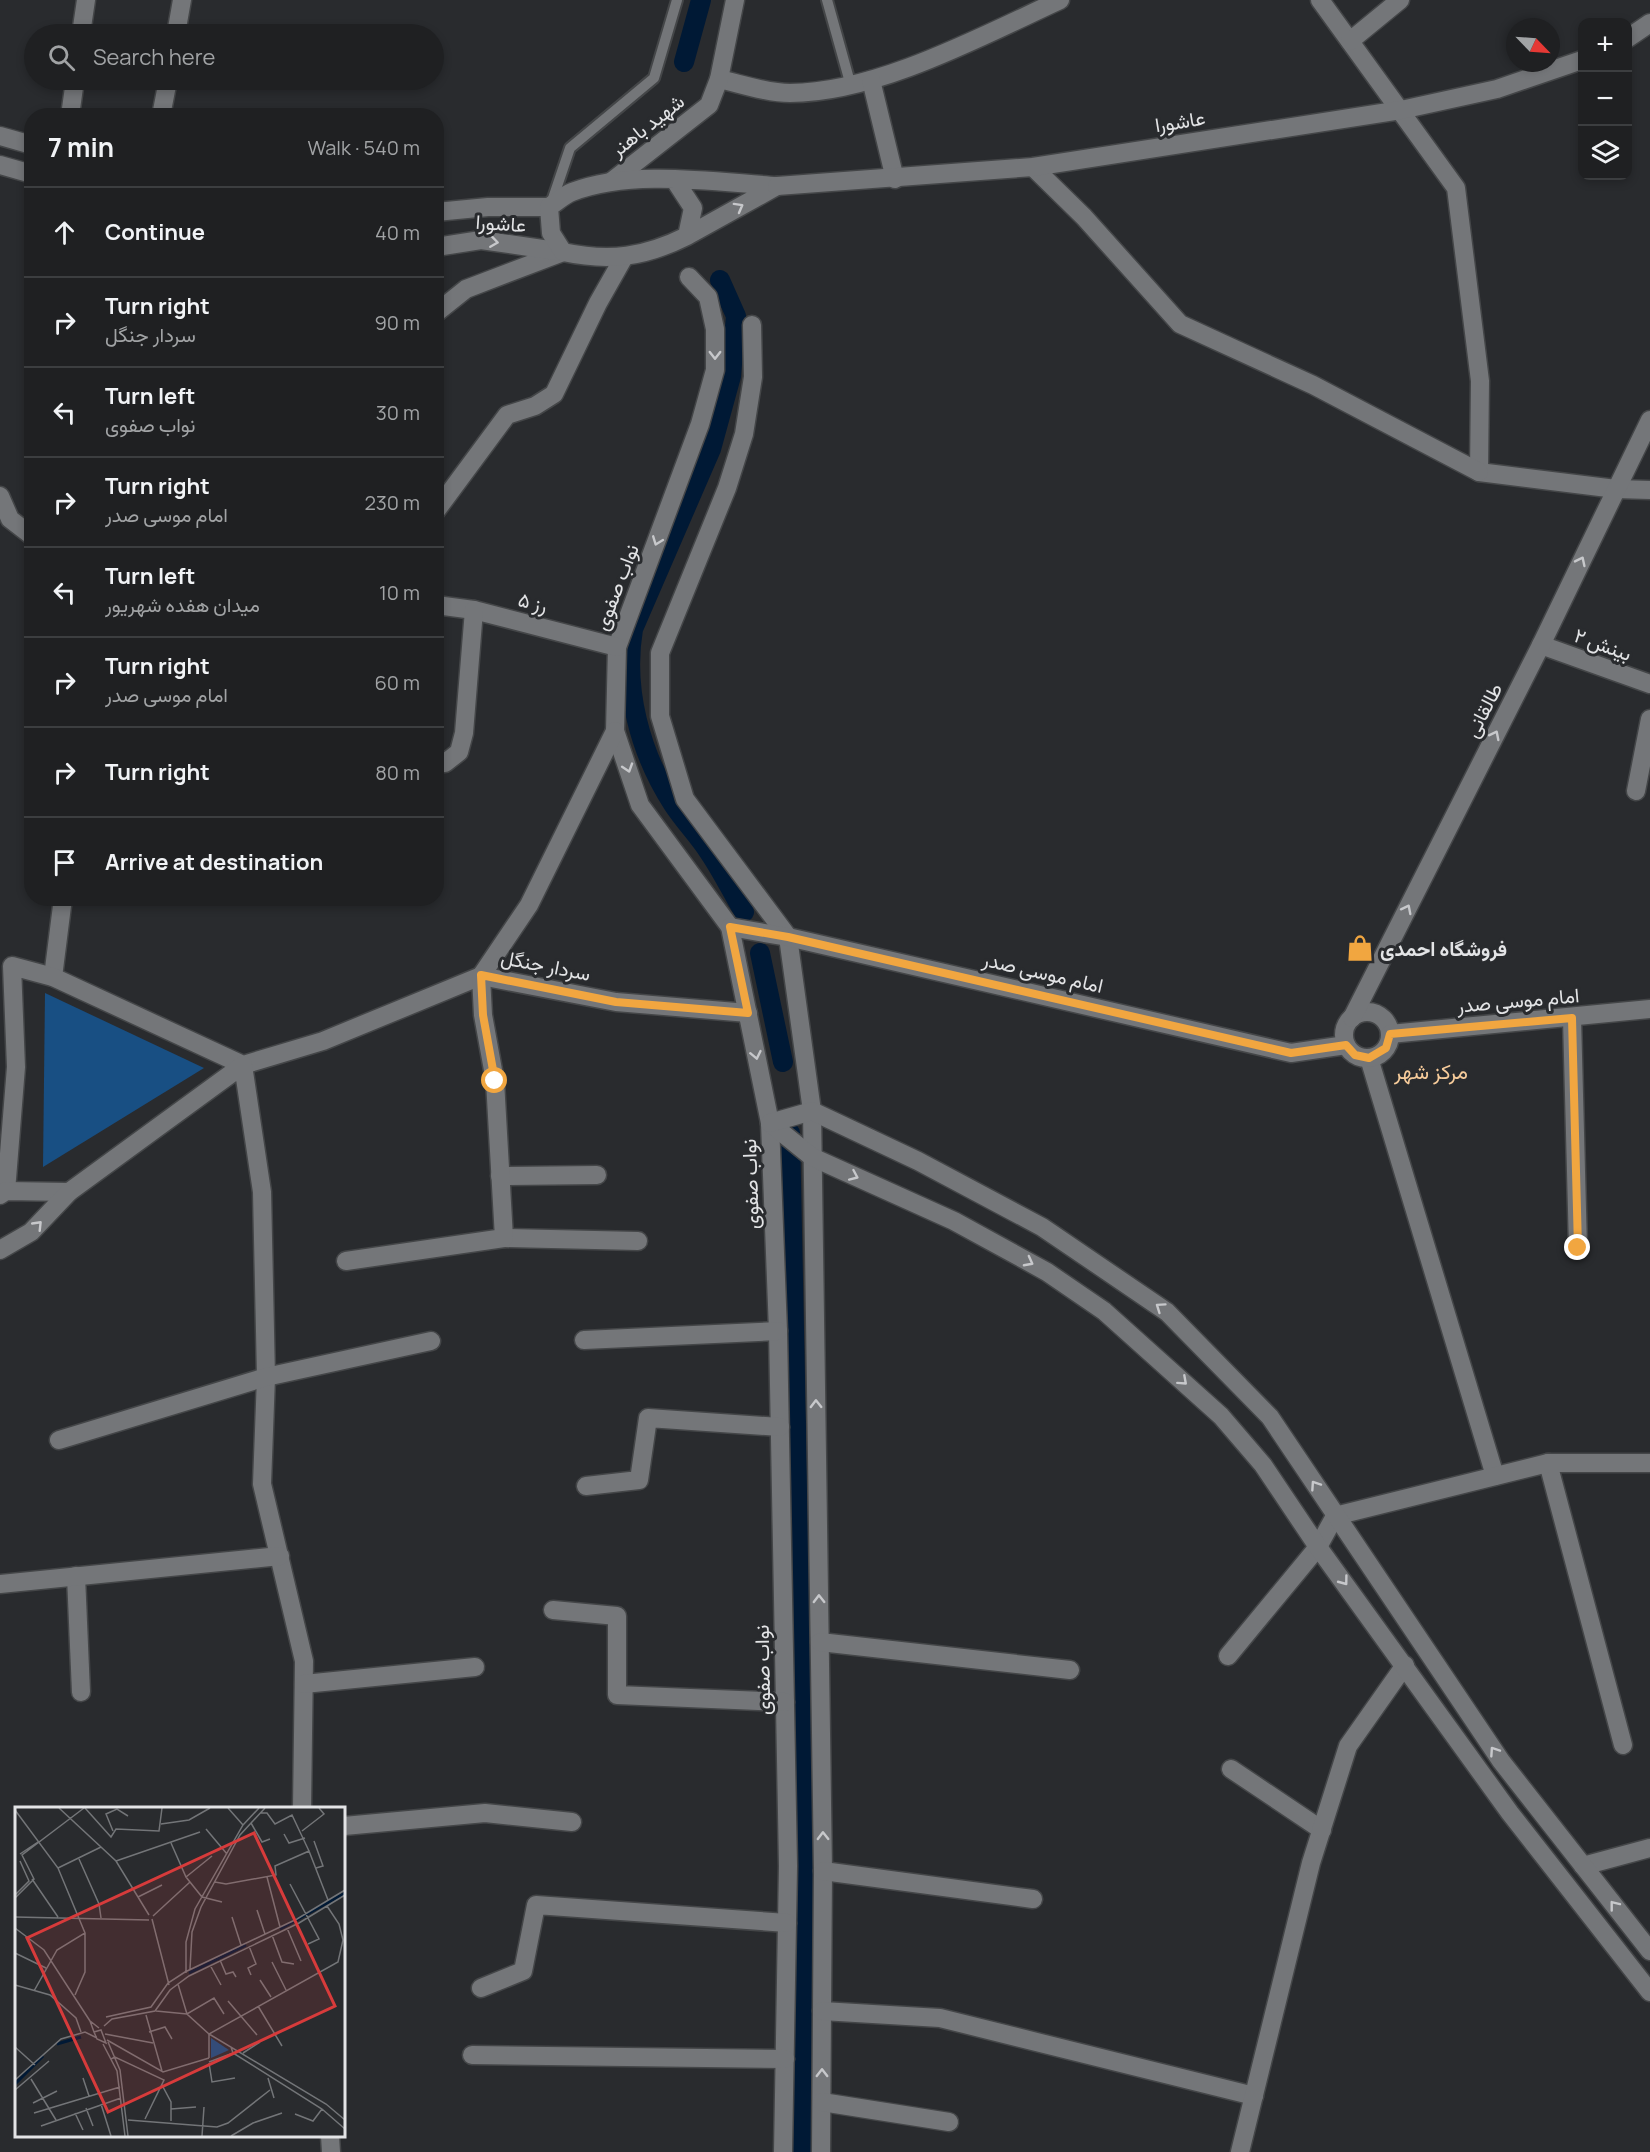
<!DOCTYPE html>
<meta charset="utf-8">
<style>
:root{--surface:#1f2022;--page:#2c2d2f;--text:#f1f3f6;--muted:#a1a3a5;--line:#3c3e40}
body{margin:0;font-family:Manrope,Vazirmatn,sans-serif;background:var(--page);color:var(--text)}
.controls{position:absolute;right:18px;top:18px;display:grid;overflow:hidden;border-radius:12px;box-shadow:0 3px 9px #0003}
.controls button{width:54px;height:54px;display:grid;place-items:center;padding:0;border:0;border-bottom:2px solid var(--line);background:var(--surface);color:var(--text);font:30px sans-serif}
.compass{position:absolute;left:1506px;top:18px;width:54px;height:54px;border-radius:50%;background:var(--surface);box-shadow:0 3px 9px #0003;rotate:115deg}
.stop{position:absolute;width:18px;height:18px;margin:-14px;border:4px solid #f1a640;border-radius:50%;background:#fff}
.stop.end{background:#f1a640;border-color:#fff;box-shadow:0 2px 6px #0008}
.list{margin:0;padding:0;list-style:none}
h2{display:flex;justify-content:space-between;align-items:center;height:78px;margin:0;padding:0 24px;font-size:26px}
h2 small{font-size:20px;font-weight:400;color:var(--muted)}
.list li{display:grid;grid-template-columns:39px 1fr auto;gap:18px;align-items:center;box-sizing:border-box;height:90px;padding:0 24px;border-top:2px solid var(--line)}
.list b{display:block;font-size:22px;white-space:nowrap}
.list p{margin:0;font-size:20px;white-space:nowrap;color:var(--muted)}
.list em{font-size:20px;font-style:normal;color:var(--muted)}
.icon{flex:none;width:33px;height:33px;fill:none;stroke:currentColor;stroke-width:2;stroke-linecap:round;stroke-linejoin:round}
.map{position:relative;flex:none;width:1650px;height:2152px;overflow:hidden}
.search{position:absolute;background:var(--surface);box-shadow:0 3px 9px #0003;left:24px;top:24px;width:420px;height:66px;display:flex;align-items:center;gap:15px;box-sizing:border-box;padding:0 21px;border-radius:33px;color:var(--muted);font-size:22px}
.panel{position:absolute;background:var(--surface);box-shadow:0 3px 9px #0003;left:24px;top:108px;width:420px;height:798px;border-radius:24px}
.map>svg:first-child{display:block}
.green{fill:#184f83}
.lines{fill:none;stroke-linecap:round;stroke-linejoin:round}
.canal{stroke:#001935;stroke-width:20}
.service-casing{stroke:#444648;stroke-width:14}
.minor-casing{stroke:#444648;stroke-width:21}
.tertiary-casing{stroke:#444648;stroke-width:21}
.secondary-casing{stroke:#444648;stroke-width:21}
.service{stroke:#747679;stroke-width:10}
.minor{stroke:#747679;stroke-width:18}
.tertiary{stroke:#747679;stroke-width:18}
.secondary{stroke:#747679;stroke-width:18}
.oneway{stroke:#c7c8cb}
.route{stroke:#f1a640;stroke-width:8}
.labels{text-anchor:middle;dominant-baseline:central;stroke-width:6;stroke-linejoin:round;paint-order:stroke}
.street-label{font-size:20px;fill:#e3e4e6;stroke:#292b2e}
.poi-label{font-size:20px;font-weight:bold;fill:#e3e4e6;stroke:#292b2e;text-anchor:start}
.neighbourhood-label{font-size:21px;fill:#f7cc9b;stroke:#292b2e}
.inset-river{fill:none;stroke:#001935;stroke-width:3}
.inset-road{fill:none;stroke:#737578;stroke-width:1.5}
.view{fill:#d73b3b;fill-opacity:0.15;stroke:#d73b3b;stroke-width:3}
.inset-edge{fill:none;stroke:#e3e4e6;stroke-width:3}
</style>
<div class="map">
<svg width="1650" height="2152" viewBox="0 0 1650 2152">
<rect width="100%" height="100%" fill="#292b2e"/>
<polygon class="green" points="45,993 204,1068 43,1167"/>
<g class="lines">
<g class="canal">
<polyline points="684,62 701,0"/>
<path d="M 720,280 L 736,316 L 731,376 L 711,449 L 633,629 C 623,689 640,753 673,804 C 684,821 698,835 709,852 C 722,871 732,892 744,912"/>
<polyline points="760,953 783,1062"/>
<polyline points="790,1133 805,1870 801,2152"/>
</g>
<defs>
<g id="service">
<polyline points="827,0 851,86"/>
<polyline points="551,204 570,148 654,78 677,0"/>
</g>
<g id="minor">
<polyline points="1320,0 1456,188 1480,381 1479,472 1616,489 1650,490"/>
<polyline points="81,34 86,0"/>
<polyline points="176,34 182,0"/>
<polyline points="1350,41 1400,0"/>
<path d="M 719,79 C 741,84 767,93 790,93 C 876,93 982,36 1060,0"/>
<polyline points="871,80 895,179"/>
<polyline points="70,116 75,80"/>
<polyline points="161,116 168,80"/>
<polyline points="1033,167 1084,217 1180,324 1313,385 1479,472"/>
<polyline points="689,277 708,297 715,329 715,370 700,424 617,647 615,731 640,805 730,927 770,1123 778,1331 788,1866 783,2152"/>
<polyline points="436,313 466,289 563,252"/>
<polyline points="752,325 753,377 744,434 727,488 660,653 660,716 685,799 788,937 812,1111 823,1871 821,2152"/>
<polyline points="0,496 10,519 32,536"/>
<polyline points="436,511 507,415 535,406 554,394 598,303 624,257"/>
<polyline points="436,605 474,610 617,647"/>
<polyline points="1541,645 1650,684"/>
<polyline points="436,763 445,763 459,752 464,733 474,610"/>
<polyline points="1636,791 1650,719"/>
<polyline points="53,977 63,898"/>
<polyline points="1572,1018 1578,1248"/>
<polyline points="1369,1058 1495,1476"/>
<polyline points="500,1176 597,1175"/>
<polyline points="6,1191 16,1067 12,966 53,977 243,1065 323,1041 481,976 616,1002 748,1013"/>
<polyline points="0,1195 6,1191 69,1192"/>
<polyline points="504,1238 638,1241"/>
<polyline points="0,1250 31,1232 69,1192 243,1065 262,1192 266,1377 262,1484 304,1661 302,1808"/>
<polyline points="346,1261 504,1238 495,1081 483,1015 481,976 529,905 615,731"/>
<polyline points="584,1340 778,1331"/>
<polyline points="59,1440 266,1377 431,1341"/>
<polyline points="1548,1463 1623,1745"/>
<polyline points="586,1486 639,1480 648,1418 780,1427"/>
<polyline points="76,1576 81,1692"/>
<polyline points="0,1584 280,1556"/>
<polyline points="553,1610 617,1616 617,1695 785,1702"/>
<polyline points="820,1642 1070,1670"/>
<polyline points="1228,1656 1318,1547 1335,1516 1548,1463 1650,1463"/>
<polyline points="304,1684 475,1667"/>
<polyline points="1231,1769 1322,1830"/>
<polyline points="344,1826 485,1813 572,1822"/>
<polyline points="1583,1866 1650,1848"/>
<polyline points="823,1871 1033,1899"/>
<polyline points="481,1988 523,1971 536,1905 787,1923"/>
<polyline points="822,2011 940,2018 1254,2096"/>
<polyline points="472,2055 785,2059"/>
<polyline points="822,2102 949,2122"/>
<polyline points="330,2136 331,2152"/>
<polyline points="1240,2152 1311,1863 1348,1746 1405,1665"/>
</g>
<g id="tertiary">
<polyline points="0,136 32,145"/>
<polyline points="0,165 32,174"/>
<polyline points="612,181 709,105 719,79 735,0"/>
<polyline points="436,212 488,207 549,207"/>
<polyline points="436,247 481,240 563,252"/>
<polyline points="730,927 788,937 1291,1053 1346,1045"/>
<circle cx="1367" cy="1035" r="23"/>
<polyline points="1352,1018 1541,645 1650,420"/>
<polyline points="1390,1034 1650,1009"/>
<polyline points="770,1123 812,1157 954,1221 1047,1272 1104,1311 1221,1416 1263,1465 1318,1547 1510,1813 1650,1992"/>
<polyline points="770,1123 812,1111 918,1161 1042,1227 1167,1312 1270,1417 1501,1761 1650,1951"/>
</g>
<g id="secondary">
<polyline points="1628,38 1650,23"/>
<path d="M 674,179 L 693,208 L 687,236 C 645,257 610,262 563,252 L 551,233 L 549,207 C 557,202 564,195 572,192 C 632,169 714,182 777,186 L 687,236"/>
<polyline points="777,186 1033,167 1401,110 1497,89 1582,60"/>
</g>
</defs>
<use href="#service" class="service-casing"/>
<use href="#minor" class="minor-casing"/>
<use href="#tertiary" class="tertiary-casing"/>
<use href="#secondary" class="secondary-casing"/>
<use href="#service" class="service"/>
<use href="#minor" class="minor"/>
<use href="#tertiary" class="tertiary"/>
<use href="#secondary" class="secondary"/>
</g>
<defs><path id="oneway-chevron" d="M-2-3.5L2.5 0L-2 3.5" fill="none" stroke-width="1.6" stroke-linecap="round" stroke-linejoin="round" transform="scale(1.5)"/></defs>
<g class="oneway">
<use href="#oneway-chevron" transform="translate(739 207) rotate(-29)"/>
<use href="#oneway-chevron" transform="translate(494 242) rotate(8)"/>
<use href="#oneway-chevron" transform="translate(715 355) rotate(90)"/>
<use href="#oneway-chevron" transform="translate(657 541) rotate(111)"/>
<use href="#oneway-chevron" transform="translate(1581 561) rotate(-64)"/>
<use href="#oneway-chevron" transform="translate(1495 735) rotate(-63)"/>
<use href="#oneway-chevron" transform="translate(628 768) rotate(72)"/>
<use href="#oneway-chevron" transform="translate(1407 909) rotate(-63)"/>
<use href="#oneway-chevron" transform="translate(756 1055) rotate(78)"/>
<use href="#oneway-chevron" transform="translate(854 1176) rotate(24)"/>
<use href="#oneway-chevron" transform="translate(38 1225) rotate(-46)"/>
<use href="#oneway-chevron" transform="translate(1029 1262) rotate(28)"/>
<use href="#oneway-chevron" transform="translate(1160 1307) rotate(-145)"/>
<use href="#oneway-chevron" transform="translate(1183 1381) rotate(42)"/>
<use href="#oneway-chevron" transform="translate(816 1404) rotate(-91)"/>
<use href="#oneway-chevron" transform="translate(1315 1485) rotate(-124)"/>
<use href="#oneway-chevron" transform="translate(1344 1581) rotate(53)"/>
<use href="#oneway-chevron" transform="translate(819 1599) rotate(-91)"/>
<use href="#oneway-chevron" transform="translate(1494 1751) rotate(-124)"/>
<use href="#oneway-chevron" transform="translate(823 1836) rotate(-91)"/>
<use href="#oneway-chevron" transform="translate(1614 1905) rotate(-128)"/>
<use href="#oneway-chevron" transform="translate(822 2073) rotate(-90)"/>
</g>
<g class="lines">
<polyline class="route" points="495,1081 483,1015 481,975 616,1002 748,1013 730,927 788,937 1291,1053 1346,1045 1355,1055 1369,1058 1386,1048 1390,1034 1572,1018 1578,1248"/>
</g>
<defs>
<symbol id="shop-bare" viewBox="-9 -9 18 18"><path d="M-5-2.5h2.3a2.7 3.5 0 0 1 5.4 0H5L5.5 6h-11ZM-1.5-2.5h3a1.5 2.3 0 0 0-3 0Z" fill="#f1a640" stroke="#292b2e" stroke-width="2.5" paint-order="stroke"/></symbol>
</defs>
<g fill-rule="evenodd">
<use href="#shop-bare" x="1341" y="929" width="38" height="38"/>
</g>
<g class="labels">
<g class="street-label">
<text transform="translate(1180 121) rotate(-9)">عاشورا</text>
<text transform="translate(647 125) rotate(-38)">شهید باهنر</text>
<text transform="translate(501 223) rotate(4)">عاشورا</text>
<text transform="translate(616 587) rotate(-69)">نواب صفوی</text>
<text transform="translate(533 602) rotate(14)">رز ۵</text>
<text transform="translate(1603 644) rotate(20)">بینش ۲</text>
<text transform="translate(1483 710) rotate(-63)">طالقانی</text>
<text transform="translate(546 965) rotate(11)">سردار جنگل</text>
<text transform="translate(1043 972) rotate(13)">امام موسی صدر</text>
<text transform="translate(1518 1000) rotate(-5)">امام موسی صدر</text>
<text transform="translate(750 1184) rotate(-92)">نواب صفوی</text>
<text transform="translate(762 1670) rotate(-91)">نواب صفوی</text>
</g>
<g class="poi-label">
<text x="1380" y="948">فروشگاه احمدی</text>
</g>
<g class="neighbourhood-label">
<text x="1431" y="1071">مرکز شهر</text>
</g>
</g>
<g transform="translate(15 1807)">
<rect width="330" height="330" fill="#292b2e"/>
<path d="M 196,231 L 214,243 L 196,251 Z" fill="#184f83"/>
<path class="inset-river" d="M 265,122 L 330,86M 174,166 L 231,138M 42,237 L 66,230M 0,277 L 28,249"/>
<path class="inset-road" d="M 44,1 L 101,54 L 134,108M 70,1 L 96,30 L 101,22 L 144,24 L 147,1M 213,1 L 228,18M 0,3 L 43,61 L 70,126 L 42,143 L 19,184M 236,16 L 247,35 L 255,32M 146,17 L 174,13 L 195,1M 191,22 L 212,47M 98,24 L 91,7 L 102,2 L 113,9M 287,24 L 309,7 L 304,1M 269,27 L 274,36 L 290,31M 299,34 L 308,59 L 301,61M 156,36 L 171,70 L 187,90 L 207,95M 294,44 L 313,93M 5,47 L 23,35M 64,52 L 84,97 L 86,111M 101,54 L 185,25M 43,61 L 86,40M 171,70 L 197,49M 252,70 L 265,120M 17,72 L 43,110M 200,75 L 211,77 L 261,68 L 260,59 L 294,44 L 277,8 L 260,17 L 252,6 L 245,6M 275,77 L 304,132 L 293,137M 0,88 L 14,74 L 5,54M 123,90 L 147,78M 0,91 L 19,72 L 7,48 L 69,1M 312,99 L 324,117 L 328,133 L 323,155 L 194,227 L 311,297 L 330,313M 242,103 L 250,127M 138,109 L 175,75M 0,110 L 134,113M 217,110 L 226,138M 137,112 L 154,178M 0,121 L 29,143 L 75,214M 272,121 L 286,154M 257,128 L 267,155 L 279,157M 234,139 L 241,157 L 233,161 L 236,168M 0,146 L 31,161M 205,153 L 211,167 L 218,165 L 221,170M 257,155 L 271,183M 195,158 L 206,178M 175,162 L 177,125 L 186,100 L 225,28 L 250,1M 171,166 L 171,135 L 180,102 L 228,18 L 244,1M 245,173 L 256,190M 163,177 L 172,207 L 194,227 L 194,251M 0,178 L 35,188 L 61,211 L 66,225M 60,188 L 70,165 L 70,126M 213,194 L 242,228M 243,199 L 267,239M 141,204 L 172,207 L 199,191 L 209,207M 131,208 L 147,264M 91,210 L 136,200 L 153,176 L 170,165 L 282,112 L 330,83M 89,219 L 97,212 L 140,204 L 155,183 L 174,169 L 284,116 L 330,88M 79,225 L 86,223 L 91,236 L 82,232 L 79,225 L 75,214 L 84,221M 134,225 L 150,220 L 157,232M 90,227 L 138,236M 92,233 L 148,265 L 194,251M 93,235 L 105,263 L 113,329M 88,237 L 102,264 L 110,329M 0,240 L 20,258M 216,240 L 218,246 L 307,302 L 330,322M 228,246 L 245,235M 96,252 L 100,250 L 149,273 L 130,312M 194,255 L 218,246M 194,256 L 197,275 L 220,271M 68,271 L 74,289M 253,271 L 259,291M 16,272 L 41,313M 0,273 L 46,232 L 70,225 L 82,231M 147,278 L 156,295 L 156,314M 0,283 L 34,254M 18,296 L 42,284M 86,297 L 96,329M 71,301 L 78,319M 156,302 L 181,300M 19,306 L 105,280M 60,306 L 68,323M 280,307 L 298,314 L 307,302M 113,313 L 202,320 L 213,316 L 255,283M 26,319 L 106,291M 187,329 L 189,300M 216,329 L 238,316 L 267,306"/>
<path class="view" d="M 239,26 L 320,199 L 93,305 L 12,131 Z"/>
<rect width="330" height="330" class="inset-edge"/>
</g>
</svg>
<div class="controls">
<button>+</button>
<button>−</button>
<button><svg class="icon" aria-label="layers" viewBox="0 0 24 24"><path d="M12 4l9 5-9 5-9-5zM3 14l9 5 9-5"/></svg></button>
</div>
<svg class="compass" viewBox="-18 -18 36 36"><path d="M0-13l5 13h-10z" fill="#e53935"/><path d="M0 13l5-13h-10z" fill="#a1a3a5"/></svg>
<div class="stop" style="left:495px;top:1081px"></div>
<div class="stop end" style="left:1578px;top:1248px"></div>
<div class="search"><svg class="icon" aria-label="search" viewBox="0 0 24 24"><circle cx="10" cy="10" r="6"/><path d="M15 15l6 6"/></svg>Search here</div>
<section class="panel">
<h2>7 min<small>Walk · 540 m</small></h2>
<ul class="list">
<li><svg class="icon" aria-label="ahead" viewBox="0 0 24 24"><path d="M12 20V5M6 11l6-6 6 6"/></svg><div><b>Continue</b></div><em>40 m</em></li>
<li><svg class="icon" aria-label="right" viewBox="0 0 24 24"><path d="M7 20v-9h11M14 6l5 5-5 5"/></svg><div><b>Turn right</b><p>سردار جنگل</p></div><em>90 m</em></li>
<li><svg class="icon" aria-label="left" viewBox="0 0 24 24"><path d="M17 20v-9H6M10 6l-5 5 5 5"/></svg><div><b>Turn left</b><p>نواب صفوی</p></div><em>30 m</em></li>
<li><svg class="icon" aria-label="right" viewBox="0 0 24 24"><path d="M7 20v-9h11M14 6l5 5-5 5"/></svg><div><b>Turn right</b><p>امام موسی صدر</p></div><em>230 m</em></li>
<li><svg class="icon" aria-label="left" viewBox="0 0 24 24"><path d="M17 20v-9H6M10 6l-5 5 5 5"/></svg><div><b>Turn left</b><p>میدان هفده شهریور</p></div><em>10 m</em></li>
<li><svg class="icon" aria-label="right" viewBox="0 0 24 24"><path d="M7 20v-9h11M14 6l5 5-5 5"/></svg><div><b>Turn right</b><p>امام موسی صدر</p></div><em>60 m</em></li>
<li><svg class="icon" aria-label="right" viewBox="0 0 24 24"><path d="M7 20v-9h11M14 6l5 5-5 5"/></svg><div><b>Turn right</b></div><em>80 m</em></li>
<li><svg class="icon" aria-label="arrive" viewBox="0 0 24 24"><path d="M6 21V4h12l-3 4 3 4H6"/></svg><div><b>Arrive at destination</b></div></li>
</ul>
</section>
</div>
